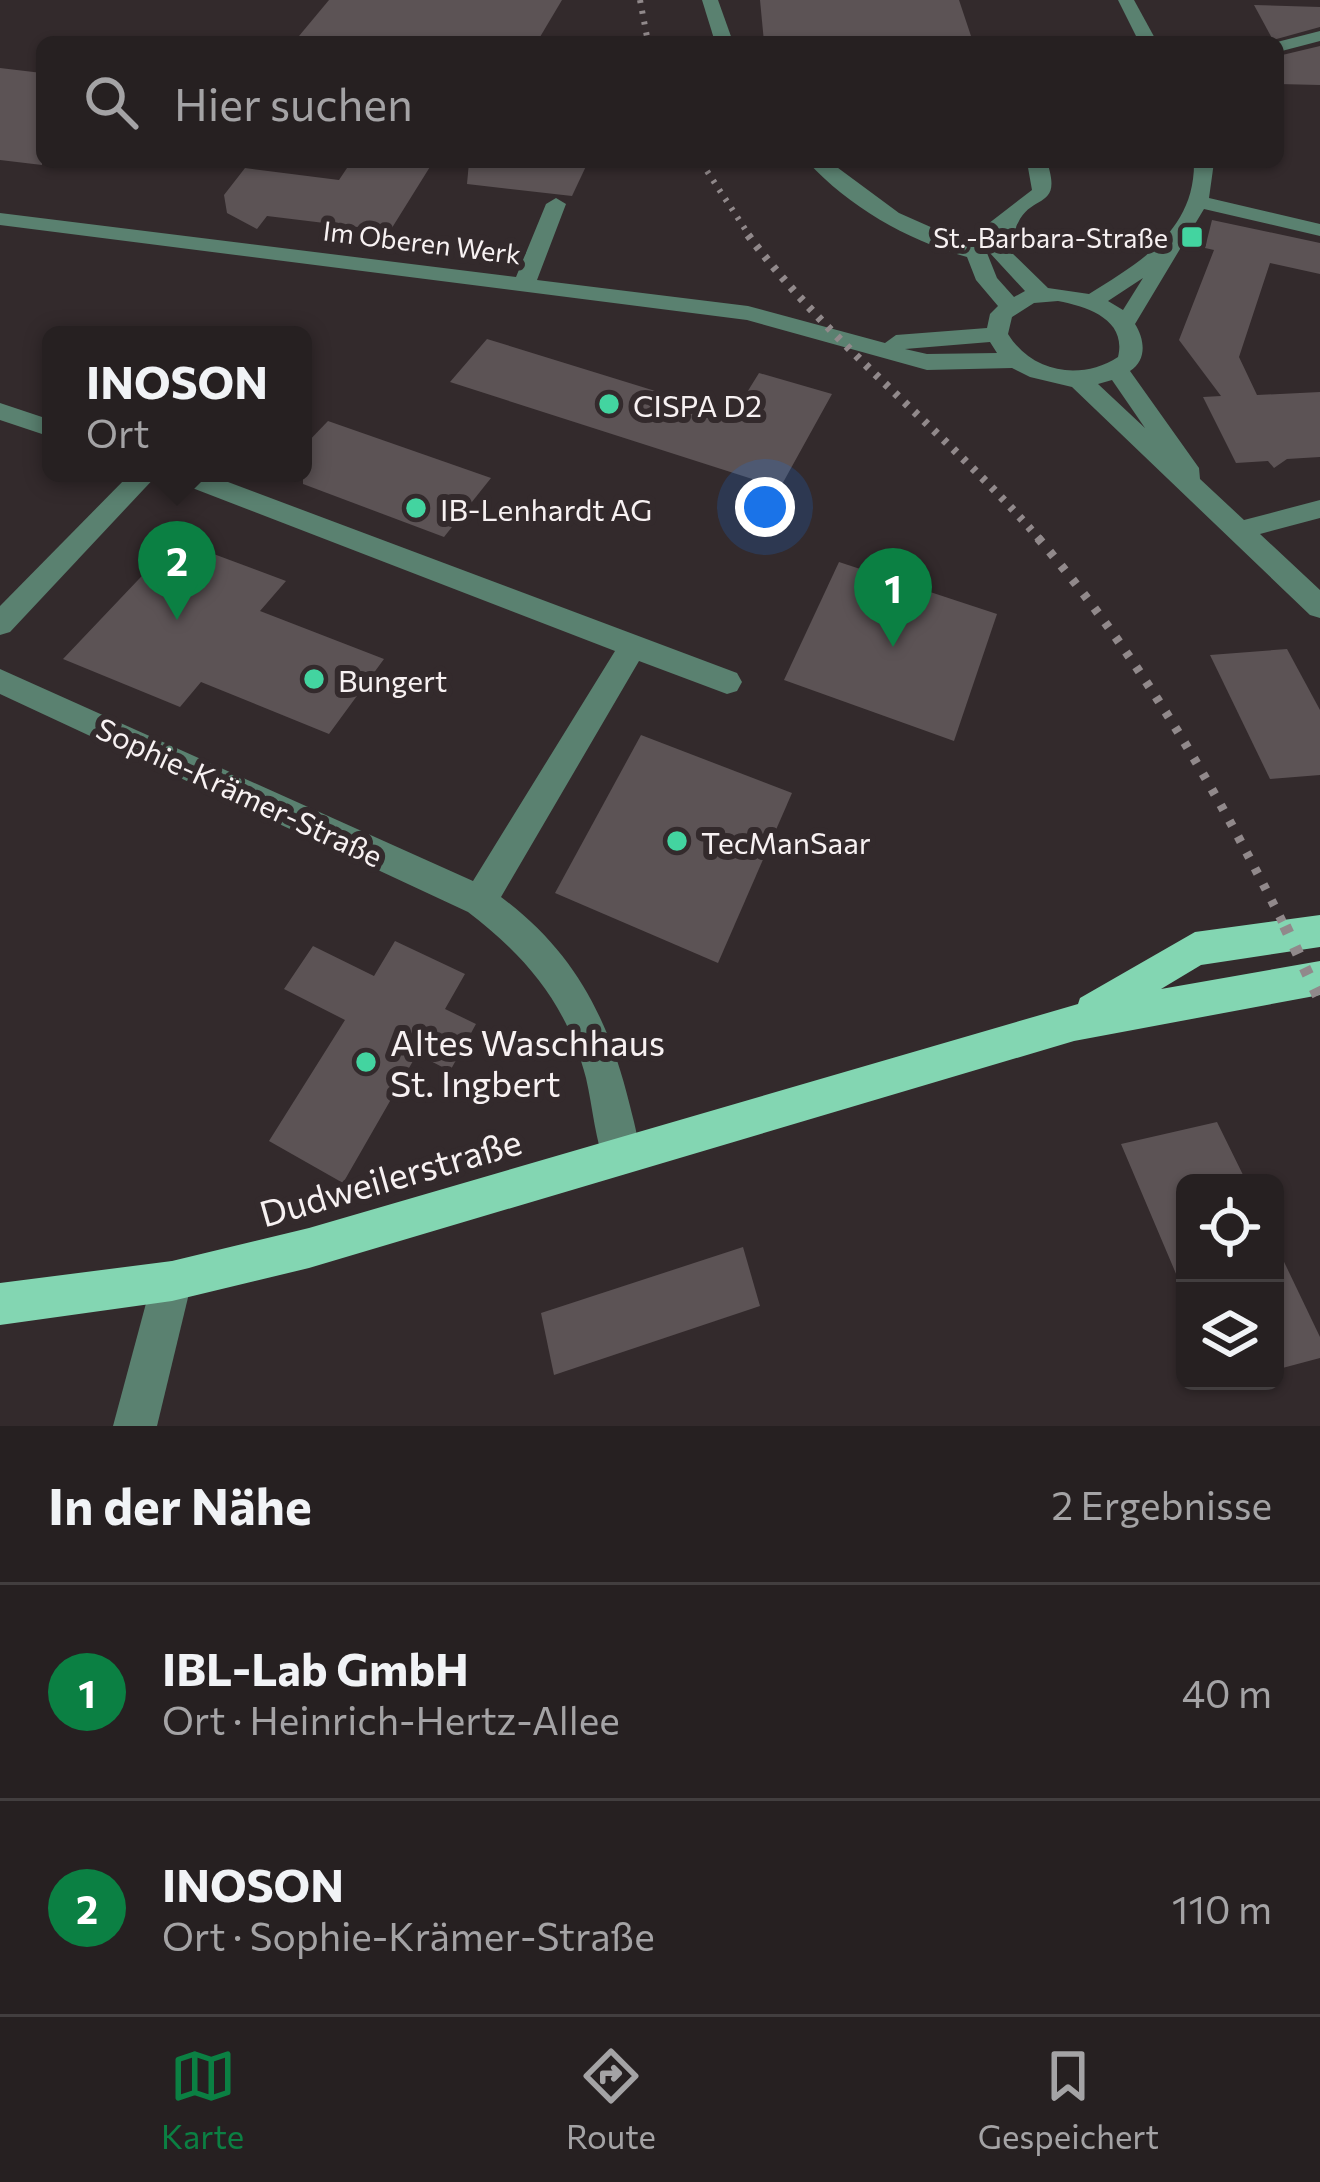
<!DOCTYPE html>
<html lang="de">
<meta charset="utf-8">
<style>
:root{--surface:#262021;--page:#2e282a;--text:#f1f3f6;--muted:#a4a3a5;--line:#423e3f;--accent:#0b8043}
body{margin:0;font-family:Commissioner,sans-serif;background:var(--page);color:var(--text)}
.controls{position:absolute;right:36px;bottom:36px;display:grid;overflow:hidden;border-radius:18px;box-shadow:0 3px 9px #0004}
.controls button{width:108px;height:108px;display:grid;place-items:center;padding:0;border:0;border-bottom:3px solid var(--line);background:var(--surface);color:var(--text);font:60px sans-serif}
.you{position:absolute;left:765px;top:507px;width:42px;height:42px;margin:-30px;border:9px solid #fff;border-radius:50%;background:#1a73e8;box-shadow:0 0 0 18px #1a73e833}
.badge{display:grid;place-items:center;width:78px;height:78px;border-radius:50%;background:var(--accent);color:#fff;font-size:39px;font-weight:700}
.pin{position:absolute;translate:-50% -99px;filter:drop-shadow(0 3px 6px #0008)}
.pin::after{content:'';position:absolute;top:63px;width:42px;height:36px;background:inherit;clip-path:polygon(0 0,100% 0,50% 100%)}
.popup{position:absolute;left:42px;top:326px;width:270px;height:156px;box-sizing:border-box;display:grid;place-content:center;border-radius:18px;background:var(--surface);filter:drop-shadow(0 3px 9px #0005);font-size:39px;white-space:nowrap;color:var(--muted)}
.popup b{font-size:45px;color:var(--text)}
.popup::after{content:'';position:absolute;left:50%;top:100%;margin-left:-24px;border:24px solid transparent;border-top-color:var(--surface)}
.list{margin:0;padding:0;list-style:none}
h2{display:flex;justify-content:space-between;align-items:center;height:156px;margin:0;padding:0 48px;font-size:51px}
h2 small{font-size:39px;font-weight:400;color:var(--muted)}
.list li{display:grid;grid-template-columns:78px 1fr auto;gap:36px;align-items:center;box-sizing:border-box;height:216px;padding:0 48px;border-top:3px solid var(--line)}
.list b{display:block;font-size:45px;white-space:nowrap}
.list p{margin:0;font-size:39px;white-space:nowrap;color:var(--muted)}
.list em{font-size:39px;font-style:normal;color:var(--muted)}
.icon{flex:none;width:66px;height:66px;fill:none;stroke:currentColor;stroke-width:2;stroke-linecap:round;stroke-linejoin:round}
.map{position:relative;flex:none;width:1320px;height:1426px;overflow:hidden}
.search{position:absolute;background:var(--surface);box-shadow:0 3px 9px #0004;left:36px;right:36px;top:36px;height:132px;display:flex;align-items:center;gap:30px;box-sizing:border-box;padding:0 42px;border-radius:18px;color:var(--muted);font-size:45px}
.sheet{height:588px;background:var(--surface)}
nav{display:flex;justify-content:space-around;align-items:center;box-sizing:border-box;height:168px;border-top:3px solid var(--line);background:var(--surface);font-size:33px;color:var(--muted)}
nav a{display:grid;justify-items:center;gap:6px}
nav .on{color:var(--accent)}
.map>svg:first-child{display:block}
.building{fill:#5c5355}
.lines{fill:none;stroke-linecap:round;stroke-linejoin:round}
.minor{fill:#5a8170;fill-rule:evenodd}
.major{fill:#83d6b2;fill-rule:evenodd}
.rail-far3{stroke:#91898b;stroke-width:6;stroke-dasharray:3 8;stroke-linecap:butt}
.rail-far2{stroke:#91898b;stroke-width:8;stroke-dasharray:4.5 9;stroke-linecap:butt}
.rail-far1{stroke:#91898b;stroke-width:9;stroke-dasharray:6 12;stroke-linecap:butt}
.rail{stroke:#91898b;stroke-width:12;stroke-dasharray:8 15;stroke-linecap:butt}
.poi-dot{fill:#43d4a0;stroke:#332a2c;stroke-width:4.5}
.labels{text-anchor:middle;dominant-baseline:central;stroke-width:12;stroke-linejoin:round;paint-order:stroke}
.far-poi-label{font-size:27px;fill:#f7f1f2;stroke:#332a2c;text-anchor:end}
.far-street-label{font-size:27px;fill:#f7f1f2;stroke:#332a2c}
.poi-label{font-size:30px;fill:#f7f1f2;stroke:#332a2c;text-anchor:start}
.street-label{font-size:30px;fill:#f7f1f2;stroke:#332a2c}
.near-poi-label{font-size:36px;fill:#f7f1f2;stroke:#332a2c;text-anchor:start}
.near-street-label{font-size:36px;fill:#f7f1f2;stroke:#332a2c}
</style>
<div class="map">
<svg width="1320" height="1426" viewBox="0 0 1320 1426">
<rect width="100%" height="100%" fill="#332a2c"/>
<g class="building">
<polygon points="329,0 562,0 537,42 294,42"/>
<polygon points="760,0 959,0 973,42 764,42"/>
<polygon points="1254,5 1320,7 1320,27 1273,40"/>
<polygon points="1320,46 1320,85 1278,84 1278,56"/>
<polygon points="0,68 42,73 42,165 0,160"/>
<polygon points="351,162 433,162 390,231 267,216 257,229 227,213 224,195 245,168 339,180"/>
<polygon points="469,162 588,162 572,196 467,184"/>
<polygon points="1212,220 1320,243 1320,274 1270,263 1239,357 1257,395 1320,392 1320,457 1287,459 1274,468 1268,461 1236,463 1203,397 1221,396 1179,340 1214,250 1205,248"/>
<polygon points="487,339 733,415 759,373 832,394 780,488 450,382"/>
<polygon points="328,421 491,478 444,537 303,484 303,447"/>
<polygon points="176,540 286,581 260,611 384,659 329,734 201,682 180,707 63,659"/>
<polygon points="839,562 997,614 954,741 784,680"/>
<polygon points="1287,649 1320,710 1320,775 1270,779 1210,655"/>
<polygon points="641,735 792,793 718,963 555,893"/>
<polygon points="395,941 465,974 445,1009 476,1024 450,1071 417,1054 343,1183 269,1141 345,1020 284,989 313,946 374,976"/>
<polygon points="1217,1122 1247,1183 1185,1183 1185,1295 1121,1144"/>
<polygon points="1275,1243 1320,1337 1320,1358 1275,1370"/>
<polygon points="743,1247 760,1306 554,1375 541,1313"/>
</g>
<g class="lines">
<g class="minor">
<polygon points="702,0 718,0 733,42 715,42"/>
<polygon points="1118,0 1134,0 1157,42 1139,42"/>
<polygon points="1320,31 1320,41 1278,52 1277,42"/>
<path d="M 808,162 L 830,162 L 899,213 L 969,244 L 975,234 L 1032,190 L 1027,162 L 1047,162 C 1063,210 1032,193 1018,223 C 1014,231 1013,243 1011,252 L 1048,288 L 1089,294 C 1140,262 1195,231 1194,162 L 1214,162 L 1209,198 L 1320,224 L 1320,236 L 1204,209 L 1135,324 C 1145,340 1147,360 1130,371 L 1199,468 L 1200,479 L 1244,520 L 1320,500 L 1320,518 L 1260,534 L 1320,590 L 1320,618 L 1310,615 L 1072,387 L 1030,377 L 1012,368 L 927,370 L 747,320 L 0,225 L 0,213 L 516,277 L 546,204 L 556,198 L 566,204 L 537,280 L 748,306 L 885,343 L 896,335 L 987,328 L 990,314 L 998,306 L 976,280 L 967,257 C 909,241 849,207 808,162 ZM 993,240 L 989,252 L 1025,291 L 1014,297 L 997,278 L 987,253 ZM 1143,278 L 1123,310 L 1108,301 ZM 1058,301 C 1089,307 1127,320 1118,357 C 1081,381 1032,373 1008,334 L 1012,317 L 1034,303 ZM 990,342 L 997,353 L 927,354 L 905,349 ZM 1112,380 L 1145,428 L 1098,384 Z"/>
<polygon points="0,403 51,420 51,437 0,420"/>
<polygon points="131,473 159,473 10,632 0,635 0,606"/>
<path d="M 165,473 L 204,473 L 737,673 L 742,682 L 737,691 L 727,694 L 639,661 L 501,897 C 574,951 609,1019 630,1106 C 635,1127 643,1149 635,1170 L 621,1175 L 607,1170 C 595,1141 593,1108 586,1078 C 567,1005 527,957 468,912 L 0,694 L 0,669 L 473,881 L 615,651 L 169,479 Z"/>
<polygon points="172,1261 186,1267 192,1281 157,1426 113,1426 152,1281 158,1267"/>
</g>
<polygon class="major" points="1320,915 1320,947 1201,965 1161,989 1320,961 1320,995 1074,1041 309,1268 172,1301 0,1325 0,1283 172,1261 309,1228 1078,1004 1080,998 1195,932"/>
<g class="rail-far3">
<polyline points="640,0 648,42"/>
<polyline points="701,162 751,238"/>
</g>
<path class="rail-far2" d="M 748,235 C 833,348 949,434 1041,541"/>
<path class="rail-far1" d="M 1038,538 C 1140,656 1217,791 1286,929"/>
<polyline class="rail" points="1285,926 1320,1000"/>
</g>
<g class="poi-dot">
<rect x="1180" y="225" width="24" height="24" rx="6"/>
<circle cx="609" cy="404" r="12"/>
<circle cx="416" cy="508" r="12"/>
<circle cx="314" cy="679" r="12"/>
<circle cx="677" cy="841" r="12"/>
<circle cx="366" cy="1062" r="12"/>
</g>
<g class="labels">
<g class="far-poi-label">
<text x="1168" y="237">St.-Barbara-Straße</text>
</g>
<g class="far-street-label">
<text transform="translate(422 242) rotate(7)">Im Oberen Werk</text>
</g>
<g class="poi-label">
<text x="633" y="404">CISPA D2</text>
<text x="440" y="508">IB-Lenhardt AG</text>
<text x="338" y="679">Bungert</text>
<text x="701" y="841">TecManSaar</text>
</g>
<g class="street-label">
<text transform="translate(240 791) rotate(25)">Sophie-Krämer-Straße</text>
</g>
<g class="near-poi-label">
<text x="390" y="1041">Altes Waschhaus<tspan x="390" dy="41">St. Ingbert</tspan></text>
</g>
<g class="near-street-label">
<text transform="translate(390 1176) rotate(-16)">Dudweilerstraße</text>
</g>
</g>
</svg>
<div class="controls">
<button><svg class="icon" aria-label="locate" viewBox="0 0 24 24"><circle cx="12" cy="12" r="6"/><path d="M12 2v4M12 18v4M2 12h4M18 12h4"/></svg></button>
<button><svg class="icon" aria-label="layers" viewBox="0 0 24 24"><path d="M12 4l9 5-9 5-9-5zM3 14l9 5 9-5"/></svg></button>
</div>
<div class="you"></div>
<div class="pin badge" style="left:893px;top:647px">1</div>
<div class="pin badge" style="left:177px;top:620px">2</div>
<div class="popup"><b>INOSON</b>Ort</div>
<div class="search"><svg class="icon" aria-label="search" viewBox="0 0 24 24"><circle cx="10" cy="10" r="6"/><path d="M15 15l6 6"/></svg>Hier suchen</div>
</div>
<section class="sheet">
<h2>In der Nähe<small>2 Ergebnisse</small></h2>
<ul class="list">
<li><span class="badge">1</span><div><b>IBL-Lab GmbH</b><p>Ort · Heinrich-Hertz-Allee</p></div><em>40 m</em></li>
<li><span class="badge">2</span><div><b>INOSON</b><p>Ort · Sophie-Krämer-Straße</p></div><em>110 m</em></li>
</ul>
</section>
<nav>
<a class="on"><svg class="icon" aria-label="map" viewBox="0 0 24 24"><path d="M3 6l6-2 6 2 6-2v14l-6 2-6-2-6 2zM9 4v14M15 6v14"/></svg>Karte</a>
<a><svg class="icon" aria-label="directions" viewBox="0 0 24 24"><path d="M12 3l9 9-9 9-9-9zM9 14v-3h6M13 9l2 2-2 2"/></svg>Route</a>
<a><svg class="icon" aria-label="saved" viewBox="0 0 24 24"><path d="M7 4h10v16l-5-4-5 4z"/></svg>Gespeichert</a>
</nav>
